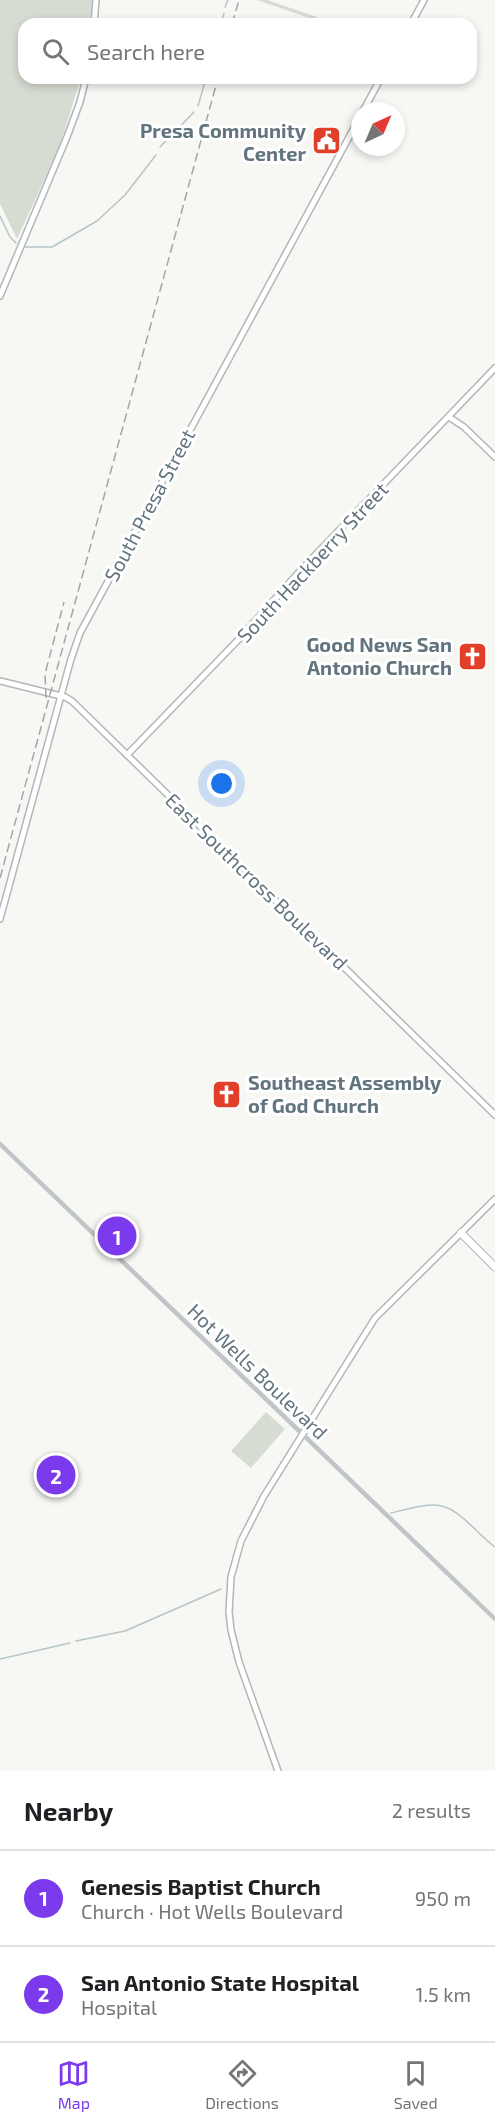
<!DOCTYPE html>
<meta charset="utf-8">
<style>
:root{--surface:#fff;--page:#f2f2f2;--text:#202124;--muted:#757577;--line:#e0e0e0;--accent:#7c3aed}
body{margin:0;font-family:"Exo 2",sans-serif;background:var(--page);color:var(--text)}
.compass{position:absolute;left:351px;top:102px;width:54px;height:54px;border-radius:50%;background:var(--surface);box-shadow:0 3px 9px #0003;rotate:44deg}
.you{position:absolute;left:222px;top:784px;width:21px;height:21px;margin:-15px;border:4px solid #fff;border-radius:50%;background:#1a73e8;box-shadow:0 0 0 9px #1a73e833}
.badge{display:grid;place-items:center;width:39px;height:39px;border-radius:50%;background:var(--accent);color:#fff;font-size:20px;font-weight:700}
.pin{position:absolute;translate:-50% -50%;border:3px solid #fff;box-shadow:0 2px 6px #0006}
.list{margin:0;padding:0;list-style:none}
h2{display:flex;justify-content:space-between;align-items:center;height:78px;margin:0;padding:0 24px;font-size:26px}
h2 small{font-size:20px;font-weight:400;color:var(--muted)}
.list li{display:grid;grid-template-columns:39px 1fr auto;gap:18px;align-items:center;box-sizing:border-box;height:96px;padding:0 24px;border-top:2px solid var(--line)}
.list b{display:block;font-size:22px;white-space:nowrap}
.list p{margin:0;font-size:20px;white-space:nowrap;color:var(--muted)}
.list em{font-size:20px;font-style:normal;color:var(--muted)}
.icon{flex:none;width:33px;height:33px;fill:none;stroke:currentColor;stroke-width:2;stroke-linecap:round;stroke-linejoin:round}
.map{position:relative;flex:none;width:495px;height:1771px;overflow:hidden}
.search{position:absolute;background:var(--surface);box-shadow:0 3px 9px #0003;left:18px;right:18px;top:18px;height:66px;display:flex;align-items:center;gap:15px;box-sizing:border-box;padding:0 21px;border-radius:18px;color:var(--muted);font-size:22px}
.sheet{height:270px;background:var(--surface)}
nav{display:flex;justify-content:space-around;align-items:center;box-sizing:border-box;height:84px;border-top:2px solid var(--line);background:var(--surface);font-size:16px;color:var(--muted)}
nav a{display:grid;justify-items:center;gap:3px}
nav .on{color:var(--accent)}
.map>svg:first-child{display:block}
.green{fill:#d7dcd3}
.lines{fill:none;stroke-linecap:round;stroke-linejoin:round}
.stream{stroke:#b7c5c8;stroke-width:1.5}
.major-casing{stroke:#b1b7ba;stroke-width:8}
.highway-casing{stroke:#b1b6b9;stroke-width:9}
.minor{stroke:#c0c5c8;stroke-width:4.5}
.major{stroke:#fff;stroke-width:5}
.highway{stroke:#fff;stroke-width:7}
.rail{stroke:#9fa7ac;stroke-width:1.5;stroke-dasharray:9 4.5;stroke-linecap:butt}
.labels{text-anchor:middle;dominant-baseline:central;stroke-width:6;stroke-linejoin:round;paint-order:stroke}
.poi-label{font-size:20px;font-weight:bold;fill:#62757f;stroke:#fff;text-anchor:end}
.street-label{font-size:20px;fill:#62757f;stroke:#fff}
</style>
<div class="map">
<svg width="495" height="1771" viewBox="0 0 495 1771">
<rect width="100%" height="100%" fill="#f7f7f4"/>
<g class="green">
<polygon points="0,0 92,0 90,24 24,24 24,78 81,78 59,148 17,239 0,204"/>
<polygon points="257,0 267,0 317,17 315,20"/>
<polygon points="266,1412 285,1429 251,1468 231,1451"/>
</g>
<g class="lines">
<g class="stream">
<polyline points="225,7 228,0"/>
<polyline points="221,24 224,13"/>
<polyline points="198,106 206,78"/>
<polyline points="160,147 194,112"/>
<polyline points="0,216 10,237 16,243"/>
<polyline points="25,247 52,247 97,221 125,195 156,155"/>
<path d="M 391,1513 C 404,1510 419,1505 433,1505 C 458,1504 476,1534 495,1547"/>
<polyline points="76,1641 125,1631 221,1589"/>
<polyline points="0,1659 70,1643"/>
</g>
<defs>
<g id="major">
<polyline points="94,24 96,0"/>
<polyline points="411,24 424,0"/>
<polyline points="363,111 381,78"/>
<polyline points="0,296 67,137 80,102 86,78"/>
<polyline points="449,417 464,427 495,457"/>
<polyline points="0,681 65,697 72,701 495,1115"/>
<polyline points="127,755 239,639 301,570 495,368"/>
<polyline points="0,919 71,659 80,633 360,117"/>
<polyline points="278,1771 239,1662 231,1630 229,1612 231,1577 241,1541 264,1496 375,1318 495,1199"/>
</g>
<polyline id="highway" points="461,1233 495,1267"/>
</defs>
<use href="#major" class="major-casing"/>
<use href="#highway" class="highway-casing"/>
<polyline class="minor" points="0,1144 495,1619"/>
<use href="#major" class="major"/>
<use href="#highway" class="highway"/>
<g class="rail">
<polyline points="232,24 239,0"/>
<polyline points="46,698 45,674 64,602"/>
<polyline points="0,878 218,78"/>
</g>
</g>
<defs>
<symbol id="civic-square" viewBox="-11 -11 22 22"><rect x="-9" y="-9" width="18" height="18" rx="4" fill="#e13f29" stroke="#fff"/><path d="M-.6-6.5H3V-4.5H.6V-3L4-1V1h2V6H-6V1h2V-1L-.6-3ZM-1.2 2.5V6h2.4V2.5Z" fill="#fff"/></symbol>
<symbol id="church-square" viewBox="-11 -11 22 22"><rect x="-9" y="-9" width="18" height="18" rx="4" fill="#e13f29" stroke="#fff"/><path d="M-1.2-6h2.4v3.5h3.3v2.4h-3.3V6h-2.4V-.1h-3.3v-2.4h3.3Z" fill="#fff"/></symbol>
</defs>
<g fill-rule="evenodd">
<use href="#civic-square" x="310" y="124" width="33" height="33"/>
<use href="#church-square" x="456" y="640" width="33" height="33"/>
<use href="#church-square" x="210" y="1078" width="33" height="33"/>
</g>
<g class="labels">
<g class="poi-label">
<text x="306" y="130">Presa Community<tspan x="306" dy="23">Center</tspan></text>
<text x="452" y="644">Good News San<tspan x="452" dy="23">Antonio Church</tspan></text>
<text x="248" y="1082" text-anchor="start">Southeast Assembly<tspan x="248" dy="23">of God Church</tspan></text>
</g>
<g class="street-label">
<text transform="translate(149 505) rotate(-62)">South Presa Street</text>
<text transform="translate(312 562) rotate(-47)">South Hackberry Street</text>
<text transform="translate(257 881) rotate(44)">East Southcross Boulevard</text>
<text transform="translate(258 1371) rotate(44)">Hot Wells Boulevard</text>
</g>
</g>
</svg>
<svg class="compass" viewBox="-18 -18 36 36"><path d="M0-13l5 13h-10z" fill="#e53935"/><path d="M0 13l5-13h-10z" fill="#757577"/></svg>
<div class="you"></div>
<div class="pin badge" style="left:117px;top:1236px">1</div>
<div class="pin badge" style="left:56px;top:1475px">2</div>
<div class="search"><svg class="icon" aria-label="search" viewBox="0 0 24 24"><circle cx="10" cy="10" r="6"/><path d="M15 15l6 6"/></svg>Search here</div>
</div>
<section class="sheet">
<h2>Nearby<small>2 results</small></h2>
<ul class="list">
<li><span class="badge">1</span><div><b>Genesis Baptist Church</b><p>Church · Hot Wells Boulevard</p></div><em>950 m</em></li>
<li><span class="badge">2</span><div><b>San Antonio State Hospital</b><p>Hospital</p></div><em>1.5 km</em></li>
</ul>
</section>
<nav>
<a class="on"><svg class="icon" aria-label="map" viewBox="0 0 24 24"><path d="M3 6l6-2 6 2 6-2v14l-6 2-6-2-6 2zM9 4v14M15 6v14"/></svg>Map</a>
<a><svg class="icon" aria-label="directions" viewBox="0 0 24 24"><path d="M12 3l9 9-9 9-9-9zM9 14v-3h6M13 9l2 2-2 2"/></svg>Directions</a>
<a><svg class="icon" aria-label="saved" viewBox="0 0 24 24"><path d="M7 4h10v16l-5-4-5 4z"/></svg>Saved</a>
</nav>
